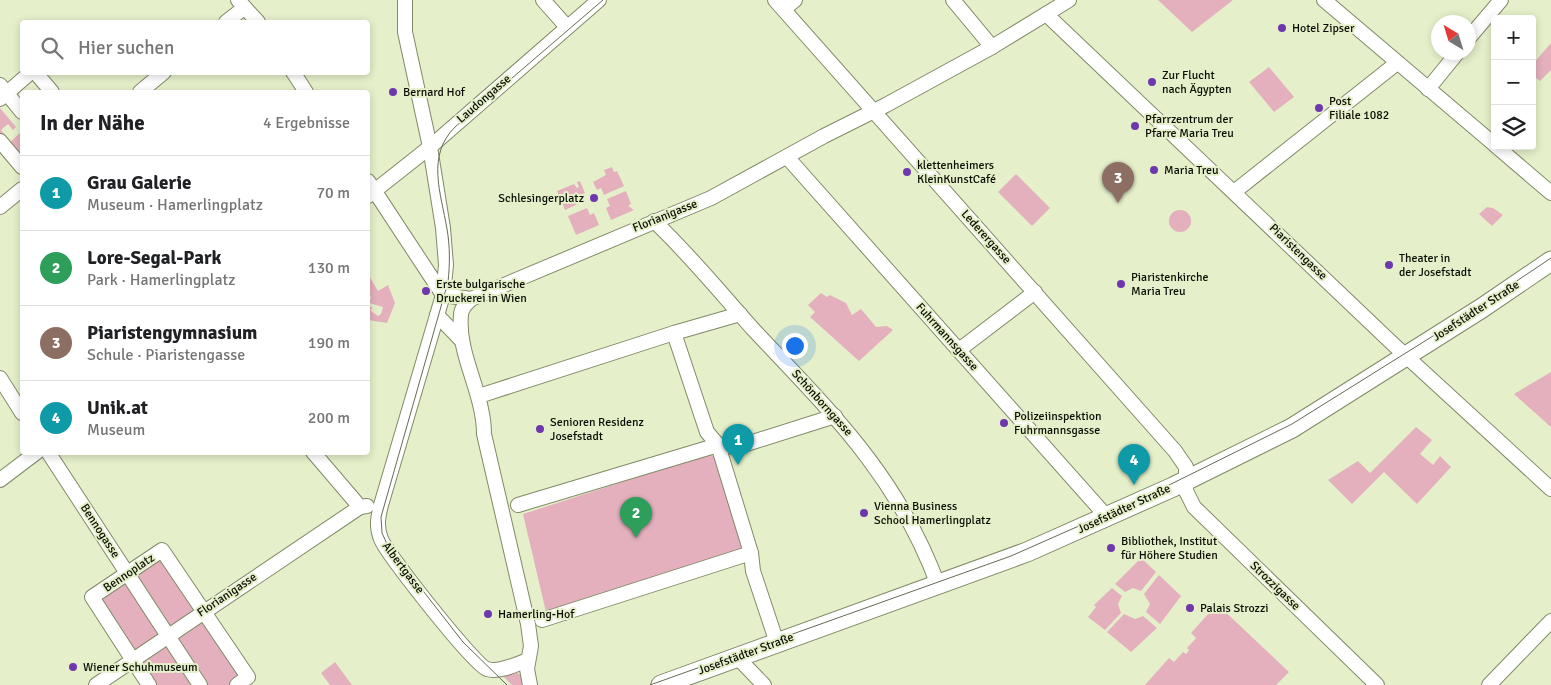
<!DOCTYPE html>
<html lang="de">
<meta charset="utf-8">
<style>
:root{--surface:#fff;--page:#f6f6f6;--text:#202124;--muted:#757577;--line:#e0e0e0;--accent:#2563eb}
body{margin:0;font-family:Signika,sans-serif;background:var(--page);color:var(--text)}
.controls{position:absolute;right:15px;top:15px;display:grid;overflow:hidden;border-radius:5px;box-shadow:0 2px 8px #0003}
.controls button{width:45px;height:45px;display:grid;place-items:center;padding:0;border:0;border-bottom:1px solid var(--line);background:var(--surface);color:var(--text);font:25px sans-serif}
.compass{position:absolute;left:1431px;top:15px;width:45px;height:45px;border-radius:50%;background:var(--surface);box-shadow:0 2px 8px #0003;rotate:322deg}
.you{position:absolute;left:794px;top:345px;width:18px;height:18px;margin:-12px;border:4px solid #fff;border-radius:50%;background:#1a73e8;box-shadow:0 0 0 8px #1a73e833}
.badge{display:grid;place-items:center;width:32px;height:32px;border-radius:50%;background:var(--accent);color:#fff;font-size:16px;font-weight:700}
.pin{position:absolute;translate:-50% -41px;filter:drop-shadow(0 1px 2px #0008)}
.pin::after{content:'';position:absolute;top:26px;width:18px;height:15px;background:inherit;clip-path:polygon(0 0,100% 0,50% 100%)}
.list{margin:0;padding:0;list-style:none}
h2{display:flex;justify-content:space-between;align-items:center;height:65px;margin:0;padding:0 20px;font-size:21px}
h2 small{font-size:16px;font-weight:400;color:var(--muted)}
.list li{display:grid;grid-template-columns:32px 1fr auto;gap:15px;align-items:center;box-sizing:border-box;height:75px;padding:0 20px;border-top:1px solid var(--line)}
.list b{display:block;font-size:19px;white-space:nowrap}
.list p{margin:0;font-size:16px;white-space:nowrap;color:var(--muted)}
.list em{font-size:16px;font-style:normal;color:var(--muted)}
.icon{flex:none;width:28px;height:28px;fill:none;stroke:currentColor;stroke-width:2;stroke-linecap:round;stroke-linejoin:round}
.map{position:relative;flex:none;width:1551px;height:685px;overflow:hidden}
.search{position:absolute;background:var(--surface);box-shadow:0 2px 8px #0003;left:20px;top:20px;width:350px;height:55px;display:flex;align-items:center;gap:12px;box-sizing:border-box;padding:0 18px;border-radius:5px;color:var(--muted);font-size:19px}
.panel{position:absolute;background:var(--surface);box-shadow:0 2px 8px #0003;left:20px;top:90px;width:350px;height:365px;border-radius:5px}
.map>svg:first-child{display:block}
.green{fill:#e4b0be}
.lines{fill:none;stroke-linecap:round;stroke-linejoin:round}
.street-casing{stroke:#808a67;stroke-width:16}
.secondary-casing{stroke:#808a67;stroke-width:21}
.street{stroke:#fff;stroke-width:14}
.secondary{stroke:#fff;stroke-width:19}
.tram{stroke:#656b56;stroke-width:1}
.poi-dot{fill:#6e37ae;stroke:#e5f0ca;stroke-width:2}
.labels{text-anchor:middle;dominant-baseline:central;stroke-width:4;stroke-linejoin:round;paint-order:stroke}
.poi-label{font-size:12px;fill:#0a0d03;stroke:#e5f0ca;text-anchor:start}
.street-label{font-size:12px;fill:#0a0d03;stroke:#e5f0ca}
</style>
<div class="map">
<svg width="1551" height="685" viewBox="0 0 1551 685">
<rect width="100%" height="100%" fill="#e5f0ca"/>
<g class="green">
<polygon points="1158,0 1233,0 1192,32"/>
<polygon points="1551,43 1551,70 1540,81 1532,75 1532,65"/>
<polygon points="1269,67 1294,97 1274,112 1249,82"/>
<polygon points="0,108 16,127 13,130 8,124 1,130 6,136 3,138 0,134"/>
<polygon points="20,133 22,136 22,161 8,144"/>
<polygon points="612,167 614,172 617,171 624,186 604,195 601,188 597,190 593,182 606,175 604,170"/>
<polygon points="1016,174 1050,208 1032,226 998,192"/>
<polygon points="580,181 585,193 581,195 584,201 565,210 557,191 574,184 577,188 579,187 577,182"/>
<polygon points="626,191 631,204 628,206 634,210 611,220 606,208 610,206 607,199"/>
<polygon points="1487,207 1493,208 1503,215 1492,226 1479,214"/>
<polygon points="587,208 590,215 594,213 599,225 576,235 568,216"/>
<circle cx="1180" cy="221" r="11"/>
<polygon points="368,274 378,291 388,285 395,303 387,323 368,320 370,308 368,306 372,307 371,311 378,316 381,314 383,307 369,303 371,297 368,295"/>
<polygon points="821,293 827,297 830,295 846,303 852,315 861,309 876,327 887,326 893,330 859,361 810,317 815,312 808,305"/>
<polygon points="1551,372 1551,427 1514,394"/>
<polygon points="1416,427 1432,440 1420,454 1433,465 1440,456 1451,467 1417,504 1384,472 1352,504 1328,480 1358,461 1370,473"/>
<polygon points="709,454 717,458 746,550 546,612 523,514"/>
<polygon points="162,550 248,677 237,685 149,685 92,597"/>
<polygon points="1141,558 1156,572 1141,591 1133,588 1125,592 1115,584"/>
<polygon points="1159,575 1181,596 1160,624 1146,612 1150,604 1144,594"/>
<polygon points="1112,588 1122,596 1118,604 1121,613 1105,630 1088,617 1096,607 1094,605"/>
<polygon points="1217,604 1289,672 1276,685 1145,685 1169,658 1174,662 1183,652 1186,654 1189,650 1187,648 1196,638 1191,633"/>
<polygon points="1124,614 1135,619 1143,616 1157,628 1131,652 1107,632"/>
<polygon points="335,662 352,685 330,685 321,673"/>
<polygon points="513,671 521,675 522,685 512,685 500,673"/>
</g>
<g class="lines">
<defs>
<g id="street">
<polyline points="238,0 258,22"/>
<path d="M 405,0 L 405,32 L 430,147 L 443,228 L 446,265 L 443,295 L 381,505 C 378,517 376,527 381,539 C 387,554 475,666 487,669 C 499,673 517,664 528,660"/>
<polyline points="543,0 567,27"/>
<polyline points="775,0 1175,451 1186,467 1186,491 1194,507 1377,685"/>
<polyline points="953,0 992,47"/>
<polyline points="1324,0 1495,145"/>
<polyline points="784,9 795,0"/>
<polyline points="1046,14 1394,345 1551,489"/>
<polyline points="226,22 244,8"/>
<polyline points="1468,39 1501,0"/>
<polyline points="35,72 52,92"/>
<polyline points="293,72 306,92"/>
<polyline points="0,85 22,112"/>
<polyline points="1428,89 1458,52"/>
<polyline points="140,92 164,72"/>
<polyline points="0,99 31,72"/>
<polyline points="0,141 22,167"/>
<polyline points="1496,146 1551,193"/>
<polyline points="787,157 1107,517"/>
<polyline points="368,181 443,295"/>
<polyline points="1234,192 1397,63"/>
<polyline points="368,196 430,147 599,0"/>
<polyline points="0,207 22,189"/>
<path d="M 654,221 C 689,254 720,292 752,328 C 830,411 898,476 938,585"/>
<polyline points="443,295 471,299 711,198 824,136 886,105 992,47 1069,0"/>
<path d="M 471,299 C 466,304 461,308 461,315 C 457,354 484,393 484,434 L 528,624 L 531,646 L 527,669 L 530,685"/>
<polyline points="437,315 462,341"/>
<polyline points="674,333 707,432 718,445 751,553 753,571 777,643"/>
<polyline points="959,350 1035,292"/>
<polyline points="0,378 22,413"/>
<polyline points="479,396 674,333 740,314"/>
<polyline points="718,445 737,447 835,416"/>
<polyline points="48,452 200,685"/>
<polyline points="313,452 360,507 367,506"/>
<polyline points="0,480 37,452"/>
<polyline points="518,505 718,445"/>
<polyline points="542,620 751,553"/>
<polyline points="737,657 764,685"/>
<polyline points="96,685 360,507"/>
<polyline points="149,685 92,597 162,550 248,677 237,685"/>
<polyline points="1489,685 1551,621"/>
</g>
<polyline id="secondary" points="661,685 1027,552 1173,487 1292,428 1482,308 1551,261"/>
</defs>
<use href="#street" class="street-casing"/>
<use href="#secondary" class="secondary-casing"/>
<use href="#street" class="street"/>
<use href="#secondary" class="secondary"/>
<g class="tram">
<path d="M 507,685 L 463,642 L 388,546 L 382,533 L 381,517 L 448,282 C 450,264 450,246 447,229 C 441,193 426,156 455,127 L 603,0"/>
<polyline points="650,685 1011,556 1149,495 1292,424 1457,321 1551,258"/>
</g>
</g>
<g class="poi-dot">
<circle cx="1282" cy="28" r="5"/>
<circle cx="1152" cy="82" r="5"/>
<circle cx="393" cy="92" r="5"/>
<circle cx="1319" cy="108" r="5"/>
<circle cx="1135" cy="126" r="5"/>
<circle cx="1154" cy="170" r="5"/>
<circle cx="907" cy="172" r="5"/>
<circle cx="594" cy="198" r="5"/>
<circle cx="1389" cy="265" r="5"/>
<circle cx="1121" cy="284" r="5"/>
<circle cx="426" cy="291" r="5"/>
<circle cx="1004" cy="423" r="5"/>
<circle cx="540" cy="429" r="5"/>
<circle cx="864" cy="513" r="5"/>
<circle cx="1111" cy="548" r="5"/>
<circle cx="1190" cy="608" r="5"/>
<circle cx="488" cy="614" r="5"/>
<circle cx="73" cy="667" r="5"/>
</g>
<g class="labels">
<g class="poi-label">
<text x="1292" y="28">Hotel Zipser</text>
<text x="1162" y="75">Zur Flucht<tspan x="1162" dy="14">nach Ägypten</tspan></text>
<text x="403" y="92">Bernard Hof</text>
<text x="1329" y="101">Post<tspan x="1329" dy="14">Filiale 1082</tspan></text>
<text x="1145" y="119">Pfarrzentrum der<tspan x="1145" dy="14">Pfarre Maria Treu</tspan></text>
<text x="917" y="165">klettenheimers<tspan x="917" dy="14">KleinKunstCafé</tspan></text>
<text x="1164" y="170">Maria Treu</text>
<text x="584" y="198" text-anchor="end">Schlesingerplatz</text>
<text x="1399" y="258">Theater in<tspan x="1399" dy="14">der Josefstadt</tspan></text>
<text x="1131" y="277">Piaristenkirche<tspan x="1131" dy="14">Maria Treu</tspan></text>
<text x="436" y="284">Erste bulgarische<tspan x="436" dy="14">Druckerei in Wien</tspan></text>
<text x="1014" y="416">Polizeiinspektion<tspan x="1014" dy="14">Fuhrmannsgasse</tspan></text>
<text x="550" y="422">Senioren Residenz<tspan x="550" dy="14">Josefstadt</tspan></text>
<text x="874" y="506">Vienna Business<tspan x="874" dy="14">School Hamerlingplatz</tspan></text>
<text x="1121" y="541">Bibliothek, Institut<tspan x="1121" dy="14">für Höhere Studien</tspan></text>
<text x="1200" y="608">Palais Strozzi</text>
<text x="498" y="614">Hamerling-Hof</text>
<text x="83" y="667">Wiener Schuhmuseum</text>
</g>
<g class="street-label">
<text transform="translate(484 99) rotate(-41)">Laudongasse</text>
<text transform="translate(665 216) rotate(-22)">Florianigasse</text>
<text transform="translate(986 237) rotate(48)">Lederergasse</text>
<text transform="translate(1298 252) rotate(44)">Piaristengasse</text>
<text transform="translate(1476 311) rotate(-33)">Josefstädter Straße</text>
<text transform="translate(947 337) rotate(48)">Fuhrmannsgasse</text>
<text transform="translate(822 403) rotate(48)">Schönborngasse</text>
<text transform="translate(1124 509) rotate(-25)">Josefstädter Straße</text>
<text transform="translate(100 531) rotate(57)">Bennogasse</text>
<text transform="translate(403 568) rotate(53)">Albertgasse</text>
<text transform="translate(129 573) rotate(-34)">Bennoplatz</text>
<text transform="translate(1275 586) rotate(44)">Strozzigasse</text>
<text transform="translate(227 595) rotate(-34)">Florianigasse</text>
<text transform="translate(746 654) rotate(-20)">Josefstädter Straße</text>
</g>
</g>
</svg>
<div class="controls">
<button>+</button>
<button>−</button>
<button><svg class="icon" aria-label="layers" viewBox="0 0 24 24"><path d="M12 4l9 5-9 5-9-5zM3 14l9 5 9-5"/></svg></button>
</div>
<svg class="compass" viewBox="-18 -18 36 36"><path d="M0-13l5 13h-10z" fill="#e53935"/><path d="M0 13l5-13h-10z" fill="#757577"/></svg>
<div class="you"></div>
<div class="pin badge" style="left:738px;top:465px;background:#0f9aa8">1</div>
<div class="pin badge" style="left:636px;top:538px;background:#2e9e5b">2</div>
<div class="pin badge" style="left:1118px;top:203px;background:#8d6e63">3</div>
<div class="pin badge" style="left:1134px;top:485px;background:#0f9aa8">4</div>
<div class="search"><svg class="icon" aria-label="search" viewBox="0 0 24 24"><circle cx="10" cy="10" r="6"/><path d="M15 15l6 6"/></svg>Hier suchen</div>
<section class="panel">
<h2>In der Nähe<small>4 Ergebnisse</small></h2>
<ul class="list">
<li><span class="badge" style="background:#0f9aa8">1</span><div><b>Grau Galerie</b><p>Museum · Hamerlingplatz</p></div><em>70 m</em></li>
<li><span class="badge" style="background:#2e9e5b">2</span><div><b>Lore-Segal-Park</b><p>Park · Hamerlingplatz</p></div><em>130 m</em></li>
<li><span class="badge" style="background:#8d6e63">3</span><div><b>Piaristengymnasium</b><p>Schule · Piaristengasse</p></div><em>190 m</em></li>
<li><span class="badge" style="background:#0f9aa8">4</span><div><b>Unik.at</b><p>Museum</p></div><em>200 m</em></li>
</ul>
</section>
</div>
